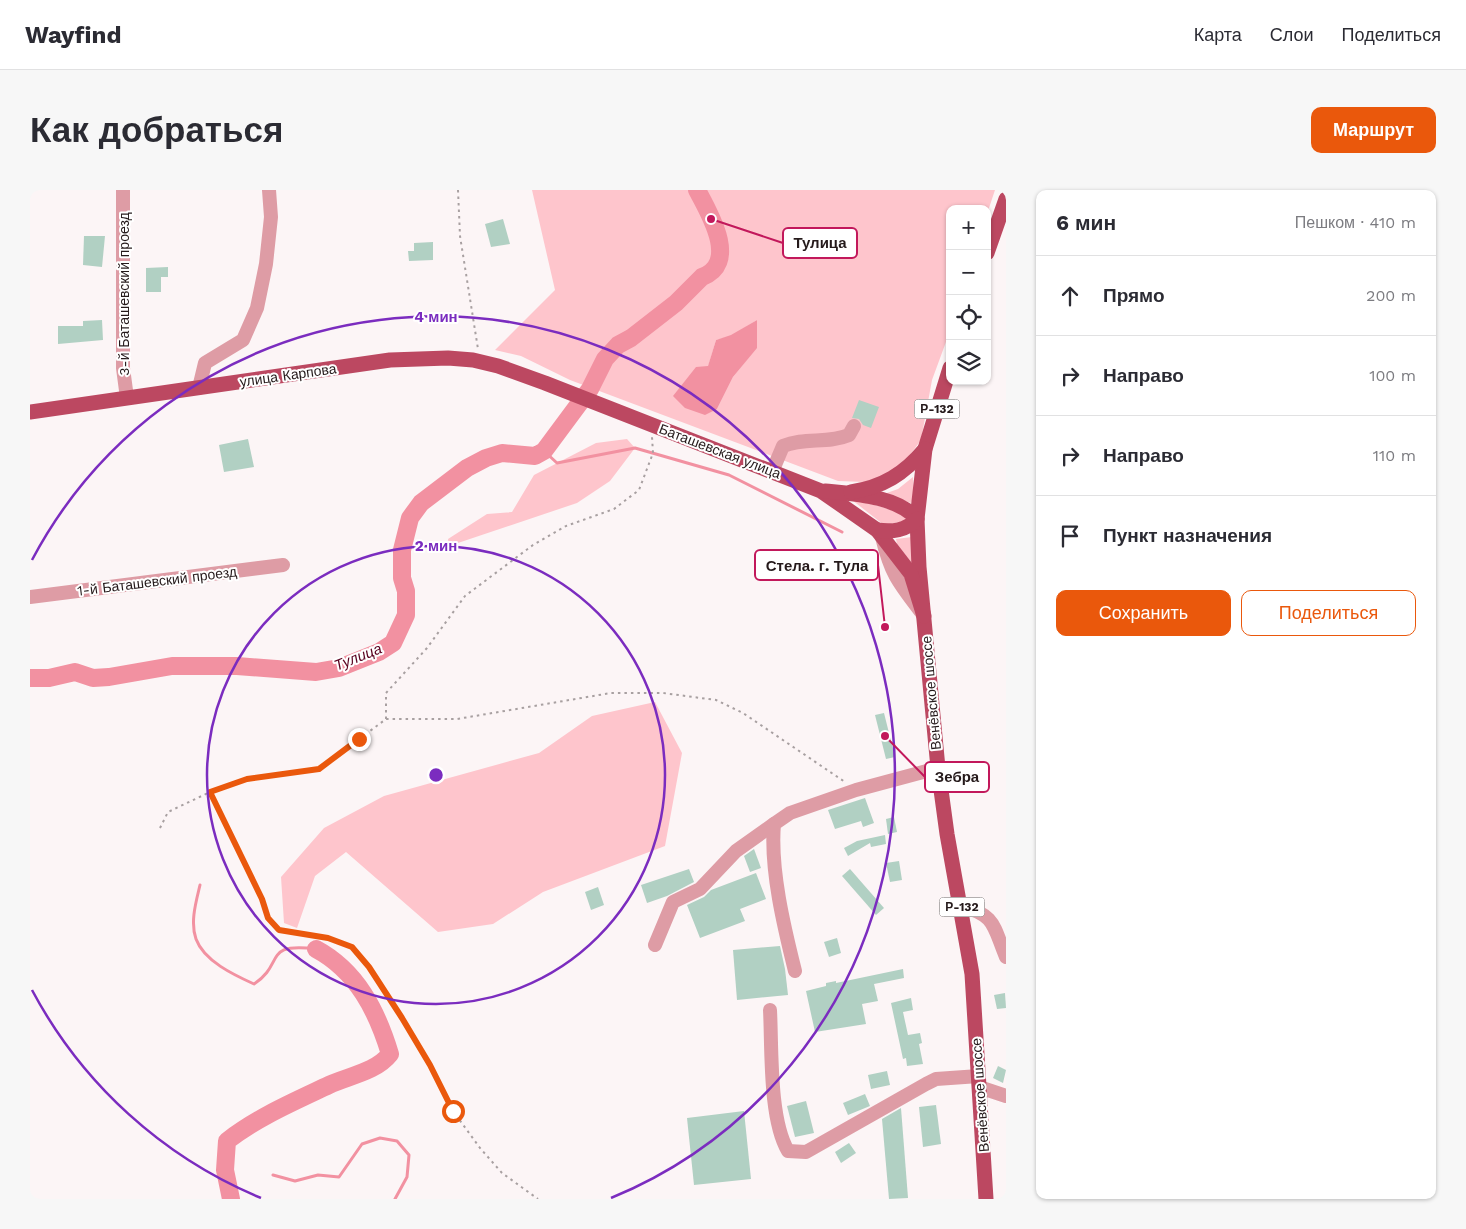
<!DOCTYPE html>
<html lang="ru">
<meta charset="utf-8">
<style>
:root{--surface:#fff;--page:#f7f7f7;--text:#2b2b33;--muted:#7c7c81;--line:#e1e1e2;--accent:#ea580c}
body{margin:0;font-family:"Work Sans",sans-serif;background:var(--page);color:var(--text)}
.controls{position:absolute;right:15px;top:15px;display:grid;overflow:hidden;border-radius:10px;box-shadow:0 1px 4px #0004}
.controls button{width:45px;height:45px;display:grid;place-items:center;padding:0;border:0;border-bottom:1px solid var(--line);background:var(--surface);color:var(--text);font:25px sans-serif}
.stop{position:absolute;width:15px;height:15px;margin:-11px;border:4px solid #ea580c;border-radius:50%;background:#fff}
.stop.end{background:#ea580c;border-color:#fff;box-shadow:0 1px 5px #0008}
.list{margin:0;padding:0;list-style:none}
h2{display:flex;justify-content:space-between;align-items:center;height:65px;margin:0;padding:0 20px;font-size:21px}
h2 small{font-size:16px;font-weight:400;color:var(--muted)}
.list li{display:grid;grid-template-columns:32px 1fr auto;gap:15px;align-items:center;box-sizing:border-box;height:80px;padding:0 20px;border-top:1px solid var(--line)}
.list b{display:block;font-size:19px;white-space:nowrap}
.list em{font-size:16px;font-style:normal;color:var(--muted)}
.actions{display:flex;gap:10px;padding:15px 20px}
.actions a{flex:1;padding:11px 0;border:1px solid var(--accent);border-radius:10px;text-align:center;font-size:18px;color:var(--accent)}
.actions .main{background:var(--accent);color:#fff}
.icon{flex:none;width:28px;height:28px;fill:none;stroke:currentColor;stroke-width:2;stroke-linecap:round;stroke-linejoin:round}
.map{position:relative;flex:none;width:976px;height:1009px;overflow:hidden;border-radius:10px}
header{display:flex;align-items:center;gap:30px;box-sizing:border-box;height:70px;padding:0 25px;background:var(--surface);border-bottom:1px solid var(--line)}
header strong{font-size:24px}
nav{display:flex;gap:28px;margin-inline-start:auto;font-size:18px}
.intro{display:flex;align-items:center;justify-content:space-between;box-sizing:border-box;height:120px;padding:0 30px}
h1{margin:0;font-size:35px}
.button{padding:12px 22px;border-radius:10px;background:var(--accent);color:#fff;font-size:18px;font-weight:700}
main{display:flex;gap:30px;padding:0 30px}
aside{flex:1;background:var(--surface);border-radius:10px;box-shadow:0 1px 4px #0004}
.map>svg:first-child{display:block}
.green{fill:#fec5cc;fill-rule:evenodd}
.water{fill:#f291a1}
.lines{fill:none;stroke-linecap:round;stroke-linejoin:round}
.stream{stroke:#f291a1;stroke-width:3}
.river{stroke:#f291a1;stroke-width:18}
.building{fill:#b1d0c3}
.path{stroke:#a8a0a1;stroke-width:2;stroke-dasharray:2.5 4;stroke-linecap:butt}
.minor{stroke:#de9ca5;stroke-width:14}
.major{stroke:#bc4861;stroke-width:15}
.route{stroke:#ea580c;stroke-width:6}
.ring{fill:none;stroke:#7b2cbf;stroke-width:2.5}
.labels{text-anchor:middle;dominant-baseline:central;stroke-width:4;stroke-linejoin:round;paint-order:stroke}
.shield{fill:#fff;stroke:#665f5f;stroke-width:1}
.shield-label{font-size:12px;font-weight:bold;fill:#251a1b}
.street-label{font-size:14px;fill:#251a1b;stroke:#fff}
.water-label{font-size:15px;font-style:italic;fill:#5a0220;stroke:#fff}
.centre{fill:#7b2cbf;stroke:#fff;stroke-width:2.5}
.ring-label{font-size:15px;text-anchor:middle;font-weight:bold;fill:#7b2cbf;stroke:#fff;stroke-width:4;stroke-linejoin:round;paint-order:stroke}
.leader{fill:none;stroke:#c2185b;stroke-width:2}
.callout-dot{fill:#c2185b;stroke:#fff;stroke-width:2}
.callout{fill:#fff;stroke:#c2185b;stroke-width:2}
.callout-label{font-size:15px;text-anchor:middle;font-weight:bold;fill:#251a1b}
</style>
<header>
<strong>Wayfind</strong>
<nav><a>Карта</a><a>Слои</a><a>Поделиться</a></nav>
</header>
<div class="intro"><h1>Как добраться</h1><a class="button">Маршрут</a></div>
<main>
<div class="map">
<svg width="976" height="1009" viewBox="0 0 976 1009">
<rect width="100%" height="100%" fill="#fcf5f6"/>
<g class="green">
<path d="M 502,0 L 965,0 L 957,24 L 957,19 L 920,19 L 920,141 L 902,190 L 891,250 L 880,265 L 857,285 L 835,292 L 808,291 L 540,190 L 491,166 L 465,160 L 525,100 ZM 727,130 L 726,158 L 703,187 L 687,219 L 666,177 L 678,177 L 686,150 L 701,146 Z"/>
<polygon points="597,249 605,258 580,291 547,313 419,356 418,349 457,324 482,322 504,285 566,253"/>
<polygon points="883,287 884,306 881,313 854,304 868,299"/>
<path d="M 822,310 C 841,314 864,318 879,330 L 854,335 Z"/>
<polygon points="882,347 883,375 867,354 866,349"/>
<polygon points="625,512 652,563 635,656 513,702 463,734 408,742 316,662 285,686 267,738 254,733 251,687 294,638 354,606 509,563 562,526"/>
</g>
<polygon class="water" points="727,130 727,158 703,187 687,219 675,225 655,218 643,206 666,177 678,176 686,150 701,145"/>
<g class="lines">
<g class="stream">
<polyline points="514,261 527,273 605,258 699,285 812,342"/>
<path d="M 170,695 C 166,712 160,732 166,749 C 174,771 204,785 224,794 C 255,774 232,752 286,759"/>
<polyline points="243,985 265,991 288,985 309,987 332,954 350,948 367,951 379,965 377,987 365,1009"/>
</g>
<g class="river">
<path d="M 0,488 L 19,488 L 45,482 L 63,488 L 79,487 L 142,476 L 207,476 L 286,482 L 309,478 L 349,462 L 363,453 L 376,425 L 376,401 L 372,388 L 372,360 L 380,328 L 391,313 L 437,278 L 456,268 L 472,263 L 505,266 L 514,261 L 560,199 L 575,169 L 588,155 L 601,148 L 646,113 L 672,87 C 709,73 680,24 667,0"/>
<path d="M 201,1009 L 195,980 L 197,951 C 228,927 263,912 299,895 C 318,886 346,882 360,864 C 347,821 327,781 286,759"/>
</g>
</g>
<g class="building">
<polygon points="473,29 480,54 461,57 455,34"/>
<polygon points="54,46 75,46 72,77 53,75"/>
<polygon points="403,52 403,70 379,71 378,61 384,61 384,53"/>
<polygon points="138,77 138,87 131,87 131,102 116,102 116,78"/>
<polygon points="72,130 73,150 28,154 28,136 53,136 53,131"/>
<polygon points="829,210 849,217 841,238 833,235 829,229 822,228"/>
<polygon points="218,249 224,277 194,282 189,255"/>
<polygon points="854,523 865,567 856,569 845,525"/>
<polygon points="835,608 844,633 833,637 831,631 805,639 798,620"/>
<polygon points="864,627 867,642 858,644 856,629"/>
<polygon points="855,645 856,654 841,657 840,653 818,666 814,658 827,651"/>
<polygon points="724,659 731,678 720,682 714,666"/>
<polygon points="869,671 872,690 860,692 856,673"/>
<polygon points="659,679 664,692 637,706 617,713 611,695"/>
<polygon points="820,679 854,718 846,725 812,686"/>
<polygon points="726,683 736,709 710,719 715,731 670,748 657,715 674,707 681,700"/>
<polygon points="568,697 574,715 561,720 555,702"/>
<polygon points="807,748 811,763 799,767 794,752"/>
<polygon points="750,756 755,779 758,805 707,810 703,760"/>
<polygon points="873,779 874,788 844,794 848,811 832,814 836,834 785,842 776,801 796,796 796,793 806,791 806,793"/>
<polygon points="975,803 976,818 967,819 964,805"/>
<polygon points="881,808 883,820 873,822 878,845 890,843 892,853 889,854 893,874 877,876 876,868 873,869 861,813"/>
<polygon points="968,876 976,880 973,893 963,888"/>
<polygon points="857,881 860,895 841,899 838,885"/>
<polygon points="835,904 840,916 818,925 813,913"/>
<polygon points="776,911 784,943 765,947 757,916"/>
<polygon points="906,915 911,954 893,957 889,917"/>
<polygon points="871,918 878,1008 859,1009 852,929"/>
<polygon points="714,921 721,989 664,995 657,928"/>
<polygon points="819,953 826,963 811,973 805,962"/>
</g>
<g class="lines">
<g class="path">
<polyline points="428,0 430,46 448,159"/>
<polyline points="356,529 356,503 397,458 435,406 503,355 536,336 584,319 609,300 623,263 622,247"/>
<polyline points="180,602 232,709 238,728 249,740 298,748 323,757 339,777 372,828 400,875 423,921 450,958 472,983 508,1009"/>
<polyline points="130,638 138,622 180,602 217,589 289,579 356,529 427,529 581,503 633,503 686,510 713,523 815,592"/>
</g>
<g class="minor">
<polyline points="93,0 93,178 97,208"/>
<polyline points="169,198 175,173 213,150 227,118 236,74 241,27 239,0"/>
<path d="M 742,282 L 753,256 C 774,247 798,254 819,245 L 824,236"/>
<path d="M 852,347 C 861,384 868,392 891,422"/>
<polyline points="0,407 253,375"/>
<path d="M 931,716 C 966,725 963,736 976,767"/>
<polyline points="625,755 643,712 670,699 706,661 744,634"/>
<path d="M 765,781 C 754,737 740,679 744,634 L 760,623 L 826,600 L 908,578"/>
<path d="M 740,820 C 742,858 739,929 758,961 L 776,962 L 896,894 L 906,889 L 949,886"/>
<polyline points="949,897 976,906"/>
</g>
<g class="major">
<polyline points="957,63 976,9"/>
<polyline points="920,178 895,259 887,329 889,377 908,578 917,644 942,784 956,1009"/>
<polyline points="0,222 360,170 418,168 443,170 468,176 515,193 791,301 847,340 881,384 894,426"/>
<path d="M 795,301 C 824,304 867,306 887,329"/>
<path d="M 821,302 C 853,297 874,284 895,259"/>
<path d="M 847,340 C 862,342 876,341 887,329"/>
</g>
</g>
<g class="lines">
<polyline class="route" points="329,549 289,579 217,589 180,602 232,709 238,728 249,740 298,748 322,757 339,777 372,828 400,875 423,921"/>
</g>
<g class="ring">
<circle cx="406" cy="585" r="229"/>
<path d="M231 1008A458 458 0 0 1 2 800M2 370A458 458 0 1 1 581 1008"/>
</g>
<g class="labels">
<g class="shield">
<rect x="884.5" y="209.5" width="45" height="19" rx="4"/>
<rect x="909.5" y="707.5" width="45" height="19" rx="4"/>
</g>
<g class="shield-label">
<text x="907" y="219">Р-132</text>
<text x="932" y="717">Р-132</text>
</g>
<g class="street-label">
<text transform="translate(94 104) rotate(-90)">3-й Баташевский проезд</text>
<text transform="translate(258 185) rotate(-8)">улица Карпова</text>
<text transform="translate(690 261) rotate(21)">Баташевская улица</text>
<text transform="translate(127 391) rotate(-7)">1-й Баташевский проезд</text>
<text transform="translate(901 503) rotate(-95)">Венёвское шоссе</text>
<text transform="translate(950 905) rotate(-94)">Венёвское шоссе</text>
</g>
<g class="water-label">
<text transform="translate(328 467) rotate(-22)">Тулица</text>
</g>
</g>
<circle cx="406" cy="585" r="8" class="centre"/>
<g class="ring-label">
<text x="406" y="132">4 мин</text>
<text x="406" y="361">2 мин</text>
</g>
<path class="leader" d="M681 29L753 53M855 437L848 375M855 546L895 587"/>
<g class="callout-dot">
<circle cx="681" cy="29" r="5"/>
<circle cx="855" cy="437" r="5"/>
<circle cx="855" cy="546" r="5"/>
</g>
<g class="callout">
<rect x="753" y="38" width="74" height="30" rx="5"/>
<rect x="725" y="360" width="123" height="30" rx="5"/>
<rect x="895" y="572" width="64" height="30" rx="5"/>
</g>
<g class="callout-label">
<text x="790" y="58">Тулица</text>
<text x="787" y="381">Стела. г. Тула</text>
<text x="927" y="592">Зебра</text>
</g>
</svg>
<div class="controls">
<button>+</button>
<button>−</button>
<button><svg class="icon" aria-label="locate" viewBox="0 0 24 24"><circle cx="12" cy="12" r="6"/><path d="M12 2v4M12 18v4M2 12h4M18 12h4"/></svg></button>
<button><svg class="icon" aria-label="layers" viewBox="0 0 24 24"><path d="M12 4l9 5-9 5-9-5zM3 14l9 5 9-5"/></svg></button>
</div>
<div class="stop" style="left:423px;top:921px"></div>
<div class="stop end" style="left:329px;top:549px"></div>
</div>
<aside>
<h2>6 мин<small>Пешком · 410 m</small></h2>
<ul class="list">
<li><svg class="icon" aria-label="ahead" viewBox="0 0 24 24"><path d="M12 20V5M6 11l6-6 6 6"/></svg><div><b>Прямо</b></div><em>200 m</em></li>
<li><svg class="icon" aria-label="right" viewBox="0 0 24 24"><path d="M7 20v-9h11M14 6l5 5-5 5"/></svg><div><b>Направо</b></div><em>100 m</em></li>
<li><svg class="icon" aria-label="right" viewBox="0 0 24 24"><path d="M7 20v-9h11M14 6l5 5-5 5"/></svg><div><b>Направо</b></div><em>110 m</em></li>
<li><svg class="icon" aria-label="arrive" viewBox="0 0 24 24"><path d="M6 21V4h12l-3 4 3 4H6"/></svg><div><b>Пункт назначения</b></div></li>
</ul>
<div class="actions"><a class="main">Сохранить</a><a>Поделиться</a></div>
</aside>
</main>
